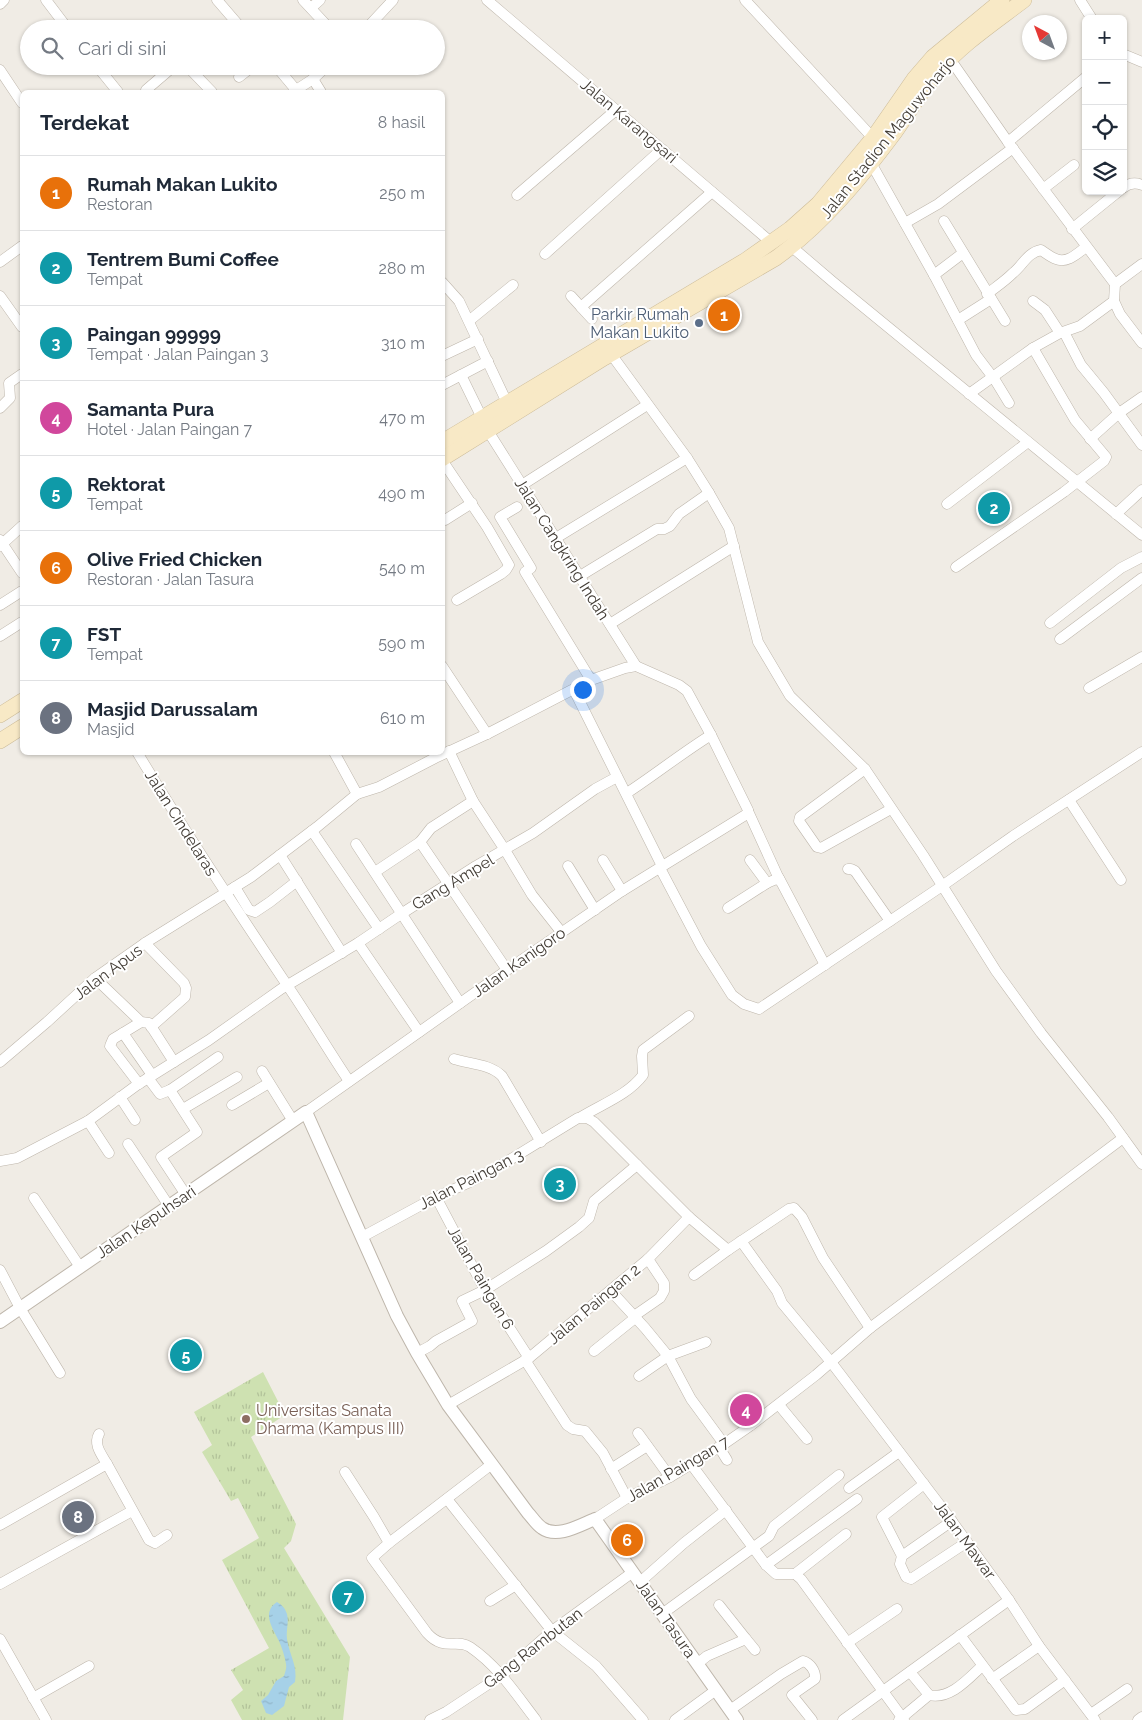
<!DOCTYPE html>
<html lang="id">
<meta charset="utf-8">
<style>
:root{--surface:#fff;--page:#f2f2f3;--text:#1f2937;--muted:#747a83;--line:#e0e1e3;--accent:#e33928}
body{margin:0;font-family:Raleway,sans-serif;background:var(--page);color:var(--text)}
.controls{position:absolute;right:15px;top:15px;display:grid;overflow:hidden;border-radius:8px;box-shadow:0 1px 4px #0004}
.controls button{width:45px;height:45px;display:grid;place-items:center;padding:0;border:0;border-bottom:1px solid var(--line);background:var(--surface);color:var(--text);font:25px sans-serif}
.compass{position:absolute;left:1022px;top:15px;width:45px;height:45px;border-radius:50%;background:var(--surface);box-shadow:0 1px 4px #0004;rotate:319deg}
.you{position:absolute;left:582px;top:689px;width:18px;height:18px;margin:-12px;border:4px solid #fff;border-radius:50%;background:#1a73e8;box-shadow:0 0 0 8px #1a73e833}
.badge{display:grid;place-items:center;width:32px;height:32px;border-radius:50%;background:var(--accent);color:#fff;font-size:16px;font-weight:700}
.pin{position:absolute;translate:-50% -50%;border:2px solid #fff;box-shadow:0 1px 5px #0006}
.list{margin:0;padding:0;list-style:none}
h2{display:flex;justify-content:space-between;align-items:center;height:65px;margin:0;padding:0 20px;font-size:21px}
h2 small{font-size:16px;font-weight:400;color:var(--muted)}
.list li{display:grid;grid-template-columns:32px 1fr auto;gap:15px;align-items:center;box-sizing:border-box;height:75px;padding:0 20px;border-top:1px solid var(--line)}
.list b{display:block;font-size:19px;white-space:nowrap}
.list p{margin:0;font-size:16px;white-space:nowrap;color:var(--muted)}
.list em{font-size:16px;font-style:normal;color:var(--muted)}
.icon{flex:none;width:28px;height:28px;fill:none;stroke:currentColor;stroke-width:2;stroke-linecap:round;stroke-linejoin:round}
.map{position:relative;flex:none;width:1142px;height:1720px;overflow:hidden}
.search{position:absolute;background:var(--surface);box-shadow:0 1px 4px #0004;left:20px;top:20px;width:425px;height:55px;display:flex;align-items:center;gap:12px;box-sizing:border-box;padding:0 18px;border-radius:28px;color:var(--muted);font-size:19px}
.panel{position:absolute;background:var(--surface);box-shadow:0 1px 4px #0004;left:20px;top:90px;width:425px;height:665px;border-radius:8px}
.map>svg:first-child{display:block}
.grass{fill:url(#grass-tufts)}
.water{fill:url(#water-ripples)}
.lines{fill:none;stroke-linecap:round;stroke-linejoin:round}
.minor-casing{stroke:#beb6ab;stroke-width:11}
.tertiary-casing{stroke:#beb6ab;stroke-width:14}
.secondary-casing{stroke:#ccbb98;stroke-width:16}
.minor{stroke:#fff;stroke-width:10}
.tertiary{stroke:#fff;stroke-width:12}
.secondary{stroke:#f8e9c6;stroke-width:15}
.service-dot{fill:#5c6f8a;stroke:#fff;stroke-width:2}
.education-dot{fill:#8d6e63;stroke:#fff;stroke-width:2}
.labels{text-anchor:middle;dominant-baseline:central;stroke-width:4;stroke-linejoin:round;paint-order:stroke}
.street-label{font-size:16px;fill:#423c35;stroke:#fff}
.service-label{font-size:16px;fill:#4e5e75;stroke:#fff;text-anchor:end}
.education-label{font-size:16px;fill:#785e54;stroke:#fff;text-anchor:start}
</style>
<div class="map">
<svg width="1142" height="1720" viewBox="0 0 1142 1720">
<defs>
<pattern id="grass-tufts" width="24" height="20" patternUnits="userSpaceOnUse" patternTransform="scale(1.25)"><rect width="24" height="20" fill="#cee1b1"/><path d="M3 7l-1-3M5 7V3M7 7l1-3M15 17l-1-3M17 17v-4M19 17l1-3" fill="none" stroke="#b2c299"/></pattern>
<pattern id="water-ripples" width="26" height="14" patternUnits="userSpaceOnUse" patternTransform="scale(1.25)"><rect width="26" height="14" fill="#a6d1e8"/><path d="M2 4q2-2 4 0t4 0M15 11q2-2 4 0t4 0" fill="none" stroke="#90b4c8"/></pattern>
</defs>
<rect width="100%" height="100%" fill="#f0ece5"/>
<polygon class="grass" points="263,1372 285,1415 251,1437 296,1524 291,1541 284,1548 350,1657 343,1720 242,1720 231,1700 243,1690 231,1670 269,1648 222,1560 259,1538 238,1498 231,1501 202,1452 212,1445 194,1412"/>
<path class="water" d="M 277,1602 C 282,1605 285,1608 287,1614 C 289,1623 286,1630 287,1639 C 289,1654 298,1666 295,1682 L 289,1687 L 284,1706 L 272,1715 L 266,1713 L 261,1701 L 268,1695 L 276,1681 L 284,1676 C 285,1672 287,1668 286,1664 C 285,1657 282,1648 279,1641 C 273,1629 261,1612 277,1602 Z"/>
<g class="lines">
<defs>
<g id="minor">
<polyline points="46,0 68,29"/>
<polyline points="217,0 242,29"/>
<polyline points="303,0 330,29"/>
<polyline points="487,0 772,243"/>
<polyline points="745,0 873,138"/>
<polyline points="1080,0 1092,19"/>
<polyline points="0,4 4,0"/>
<polyline points="311,8 320,0"/>
<polyline points="366,29 393,0"/>
<polyline points="1123,54 1142,62"/>
<polyline points="950,59 1008,142 1115,284 1114,301 1120,314 1142,343"/>
<polyline points="97,66 118,92"/>
<polyline points="187,66 212,92"/>
<polyline points="276,66 296,90"/>
<polyline points="0,70 22,103"/>
<polyline points="239,77 253,66"/>
<polyline points="313,79 321,92"/>
<polyline points="146,90 174,66"/>
<polyline points="293,92 313,79 327,66"/>
<polyline points="1008,142 1086,77"/>
<polyline points="871,163 934,275 976,355 995,380 1009,403"/>
<path d="M 1123,188 C 1129,183 1135,182 1142,185"/>
<polyline points="1043,189 1074,165"/>
<polyline points="517,195 616,110"/>
<polyline points="944,221 1005,321"/>
<polyline points="905,223 938,204 1013,148"/>
<polyline points="1072,229 1119,191"/>
<polyline points="792,247 833,282 1142,535"/>
<polyline points="545,254 662,149"/>
<polyline points="0,262 22,246"/>
<polyline points="934,275 963,253"/>
<polyline points="442,282 459,301 510,409"/>
<polyline points="1115,284 1142,264"/>
<path d="M 987,294 C 996,287 1005,281 1013,273 C 1023,265 1027,253 1041,250 C 1046,253 1050,257 1056,259 C 1067,264 1078,253 1086,247"/>
<polyline points="0,296 22,327"/>
<polyline points="571,296 581,307 712,192"/>
<polyline points="1033,301 1045,310 1060,333"/>
<polyline points="581,307 592,319"/>
<polyline points="470,320 513,285"/>
<polyline points="958,320 991,299"/>
<polyline points="1064,332 1081,365 1104,393 1142,445"/>
<polyline points="611,354 687,458 709,493 729,528 758,642 790,696 865,769 923,855 996,971 1041,1033 1108,1117 1142,1164"/>
<polyline points="442,356 478,339"/>
<polyline points="461,375 482,418"/>
<polyline points="442,385 488,361"/>
<polyline points="969,394 1033,348 1060,333 1080,326 1114,301"/>
<polyline points="0,408 10,398 9,383 22,374"/>
<polyline points="488,431 636,666"/>
<polyline points="1090,439 1119,413 1142,397"/>
<polyline points="442,460 487,527 509,565 506,570 501,574 457,600"/>
<polyline points="522,485 647,405"/>
<polyline points="947,504 1028,442"/>
<polyline points="517,507 500,517 531,568 525,572 591,680"/>
<polyline points="1116,514 1142,490"/>
<polyline points="445,520 472,503"/>
<polyline points="556,538 687,458"/>
<polyline points="0,540 22,573"/>
<polyline points="0,546 22,526"/>
<polyline points="956,567 1064,492 1104,461 1106,457 1075,420 1033,348"/>
<polyline points="580,576 657,529 664,529 670,526 679,514 709,493"/>
<polyline points="0,605 22,591"/>
<polyline points="1050,623 1121,568 1142,557"/>
<polyline points="610,624 734,546"/>
<polyline points="0,636 22,622"/>
<polyline points="1060,639 1142,578"/>
<polyline points="442,666 487,734"/>
<polyline points="1089,688 1142,657"/>
<polyline points="574,690 662,866"/>
<polyline points="449,751 473,801 505,850 532,895 562,933"/>
<path d="M 137,752 C 185,832 236,909 287,985 C 309,1017 328,1050 349,1081"/>
<polyline points="334,752 357,794"/>
<polyline points="865,769 800,817 799,821 817,847 821,848 891,809"/>
<path d="M 627,793 C 656,774 682,753 711,735"/>
<polyline points="1069,800 1121,880"/>
<polyline points="748,811 780,881"/>
<polyline points="312,831 379,929"/>
<polyline points="420,842 507,970"/>
<polyline points="356,844 460,1003"/>
<polyline points="280,855 342,953"/>
<polyline points="603,860 622,891"/>
<polyline points="750,860 767,883"/>
<polyline points="568,866 595,910"/>
<polyline points="660,868 701,946 732,995 744,1004 759,1009 942,886 1013,836 1142,752"/>
<polyline points="848,869 851,869 855,871 890,921"/>
<polyline points="375,872 420,842 431,828 473,801"/>
<polyline points="235,887 249,910 255,912 270,902 297,881"/>
<polyline points="728,908 767,883 779,878 825,965"/>
<polyline points="145,943 184,983 186,988 185,997 151,1027"/>
<polyline points="358,943 419,1032"/>
<polyline points="95,978 141,1022 149,1023 174,1062"/>
<polyline points="141,1022 123,1033 152,1075"/>
<polyline points="123,1033 113,1039 110,1046 139,1084"/>
<path d="M 454,1059 C 470,1064 490,1064 502,1076 L 541,1142"/>
<polyline points="0,1062 47,1022 95,978 145,943 251,877 317,827 357,794 379,787 435,758 487,734 591,680 625,668 636,666 679,685 687,691 711,735 748,810 747,814 622,891 507,970 306,1112"/>
<polyline points="262,1071 293,1121"/>
<polyline points="148,1078 160,1094 170,1090 218,1057"/>
<polyline points="170,1090 197,1132 161,1157 186,1195"/>
<polyline points="120,1097 135,1120"/>
<polyline points="232,1105 269,1083"/>
<polyline points="183,1109 237,1077"/>
<path d="M 581,1117 C 602,1104 628,1095 643,1075 L 642,1056 L 643,1050 L 689,1016"/>
<polyline points="88,1121 109,1153"/>
<polyline points="128,1144 169,1206"/>
<polyline points="0,1161 17,1158 88,1121 137,1085 209,1040 281,989 358,943 401,914 476,866 533,833 595,789 617,777"/>
<polyline points="436,1197 485,1290 529,1358"/>
<polyline points="34,1198 80,1267"/>
<polyline points="362,1237 436,1197 468,1183 503,1164 578,1118 587,1118 594,1122 689,1217"/>
<polyline points="741,1241 777,1291 782,1303 831,1362 946,1513 1009,1600 1039,1646 1095,1720"/>
<polyline points="0,1270 20,1308 60,1373"/>
<polyline points="611,1291 645,1328 668,1356 691,1399 724,1444"/>
<polyline points="634,1316 660,1298 664,1291 664,1283 648,1259"/>
<polyline points="870,1328 1123,1138"/>
<polyline points="594,1351 635,1318"/>
<polyline points="417,1353 430,1346 436,1341 472,1321 462,1301 485,1290 546,1251 579,1227 589,1218 594,1201 637,1165"/>
<polyline points="525,1360 567,1425 573,1429 585,1431 603,1453 627,1498"/>
<polyline points="639,1376 668,1356 706,1342"/>
<polyline points="448,1405 529,1358 648,1259 689,1217 728,1250"/>
<polyline points="779,1405 807,1439"/>
<polyline points="638,1433 670,1477"/>
<path d="M 99,1434 C 93,1445 102,1455 107,1464"/>
<polyline points="719,1447 727,1460"/>
<polyline points="691,1464 766,1565 776,1574 795,1574 801,1579 904,1720"/>
<polyline points="611,1469 647,1446"/>
<path d="M 345,1472 L 374,1517 L 389,1543 L 372,1558 L 427,1633 C 444,1652 457,1638 470,1647 C 498,1666 516,1694 536,1720"/>
<polyline points="849,1488 899,1452"/>
<polyline points="447,1499 552,1631 596,1666 643,1720"/>
<polyline points="595,1519 627,1498 670,1477 724,1444 750,1426 816,1375 870,1328 823,1258 802,1217 794,1208 789,1209 728,1250 694,1275"/>
<polyline points="952,1521 902,1556 900,1564 906,1577 911,1579 967,1542"/>
<polyline points="0,1525 107,1464 149,1540 155,1543 167,1535"/>
<polyline points="389,1543 492,1464"/>
<polyline points="902,1556 882,1517 924,1484"/>
<polyline points="766,1565 857,1499"/>
<polyline points="795,1574 846,1534"/>
<polyline points="640,1582 684,1543 726,1510"/>
<polyline points="0,1584 132,1511"/>
<polyline points="490,1601 516,1585"/>
<polyline points="719,1605 746,1639"/>
<polyline points="662,1614 769,1536 774,1526 839,1475"/>
<polyline points="960,1635 1016,1710 1025,1709 1065,1680"/>
<polyline points="0,1639 46,1720"/>
<polyline points="847,1643 897,1609"/>
<polyline points="697,1664 707,1656 746,1639 755,1650"/>
<polyline points="992,1679 1039,1646"/>
<path d="M 929,1695 C 950,1700 968,1679 982,1666"/>
<polyline points="33,1698 89,1666"/>
<path d="M 730,1710 L 781,1674 L 803,1661 C 810,1663 816,1671 815,1679 L 792,1695 L 812,1720"/>
<polyline points="1091,1714 1127,1689"/>
<polyline points="430,1720 446,1712 502,1675 552,1631 633,1572"/>
<polyline points="675,1720 716,1690"/>
<polyline points="843,1720 1009,1600"/>
<polyline points="899,1720 929,1695 910,1672"/>
<polyline points="1138,1720 1142,1717"/>
</g>
<path id="tertiary" d="M 0,1322 L 306,1112 L 397,1316 L 417,1353 L 448,1405 L 528,1513 C 532,1517 536,1524 542,1528 C 557,1539 580,1525 595,1519 L 737,1720"/>
<g id="secondary">
<polyline points="442,442 746,260 790,229 818,204 873,138 914,79 933,57 1002,0"/>
<path d="M 442,459 L 604,358 L 776,258 C 823,224 860,179 895,132 C 909,112 921,91 937,73 C 962,44 994,23 1024,0"/>
<polyline points="0,715 22,701"/>
<polyline points="0,741 22,727"/>
</g>
</defs>
<use href="#minor" class="minor-casing"/>
<use href="#tertiary" class="tertiary-casing"/>
<use href="#secondary" class="secondary-casing"/>
<use href="#minor" class="minor"/>
<use href="#tertiary" class="tertiary"/>
<use href="#secondary" class="secondary"/>
</g>
<circle class="service-dot" cx="699" cy="323" r="5"/>
<circle class="education-dot" cx="246" cy="1419" r="5"/>
<g class="labels">
<g class="street-label">
<text transform="translate(629 121) rotate(40)">Jalan Karangsari</text>
<text transform="translate(888 137) rotate(-51)">Jalan Stadion Maguwoharjo</text>
<text transform="translate(562 549) rotate(58)">Jalan Cangkring Indah</text>
<text transform="translate(181 823) rotate(58)">Jalan Cindelaras</text>
<text transform="translate(453 882) rotate(-31)">Gang Ampel</text>
<text transform="translate(519 962) rotate(-35)">Jalan Kanigoro</text>
<text transform="translate(108 972) rotate(-37)">Jalan Apus</text>
<text transform="translate(471 1179) rotate(-27)">Jalan Paingan 3</text>
<text transform="translate(146 1222) rotate(-34)">Jalan Kepuhsari</text>
<text transform="translate(481 1278) rotate(60)">Jalan Paingan 6</text>
<text transform="translate(594 1304) rotate(-40)">Jalan Paingan 2</text>
<text transform="translate(678 1469) rotate(-30)">Jalan Paingan 7</text>
<text transform="translate(965 1540) rotate(54)">Jalan Mawar</text>
<text transform="translate(666 1619) rotate(55)">Jalan Tasura</text>
<text transform="translate(533 1648) rotate(-38)">Gang Rambutan</text>
</g>
<g class="service-label">
<text x="689" y="314">Parkir Rumah<tspan x="689" dy="18">Makan Lukito</tspan></text>
</g>
<g class="education-label">
<text x="256" y="1410">Universitas Sanata<tspan x="256" dy="18">Dharma (Kampus III)</tspan></text>
</g>
</g>
</svg>
<div class="controls">
<button>+</button>
<button>−</button>
<button><svg class="icon" aria-label="locate" viewBox="0 0 24 24"><circle cx="12" cy="12" r="6"/><path d="M12 2v4M12 18v4M2 12h4M18 12h4"/></svg></button>
<button><svg class="icon" aria-label="layers" viewBox="0 0 24 24"><path d="M12 4l9 5-9 5-9-5zM3 14l9 5 9-5"/></svg></button>
</div>
<svg class="compass" viewBox="-18 -18 36 36"><path d="M0-13l5 13h-10z" fill="#e53935"/><path d="M0 13l5-13h-10z" fill="#747a83"/></svg>
<div class="you"></div>
<div class="pin badge" style="left:724px;top:315px;background:#e8710a">1</div>
<div class="pin badge" style="left:994px;top:508px;background:#0f9aa8">2</div>
<div class="pin badge" style="left:560px;top:1184px;background:#0f9aa8">3</div>
<div class="pin badge" style="left:746px;top:1410px;background:#d1479c">4</div>
<div class="pin badge" style="left:186px;top:1355px;background:#0f9aa8">5</div>
<div class="pin badge" style="left:627px;top:1540px;background:#e8710a">6</div>
<div class="pin badge" style="left:348px;top:1597px;background:#0f9aa8">7</div>
<div class="pin badge" style="left:78px;top:1517px;background:#6b7280">8</div>
<div class="search"><svg class="icon" aria-label="search" viewBox="0 0 24 24"><circle cx="10" cy="10" r="6"/><path d="M15 15l6 6"/></svg>Cari di sini</div>
<section class="panel">
<h2>Terdekat<small>8 hasil</small></h2>
<ul class="list">
<li><span class="badge" style="background:#e8710a">1</span><div><b>Rumah Makan Lukito</b><p>Restoran</p></div><em>250 m</em></li>
<li><span class="badge" style="background:#0f9aa8">2</span><div><b>Tentrem Bumi Coffee</b><p>Tempat</p></div><em>280 m</em></li>
<li><span class="badge" style="background:#0f9aa8">3</span><div><b>Paingan 99999</b><p>Tempat · Jalan Paingan 3</p></div><em>310 m</em></li>
<li><span class="badge" style="background:#d1479c">4</span><div><b>Samanta Pura</b><p>Hotel · Jalan Paingan 7</p></div><em>470 m</em></li>
<li><span class="badge" style="background:#0f9aa8">5</span><div><b>Rektorat</b><p>Tempat</p></div><em>490 m</em></li>
<li><span class="badge" style="background:#e8710a">6</span><div><b>Olive Fried Chicken</b><p>Restoran · Jalan Tasura</p></div><em>540 m</em></li>
<li><span class="badge" style="background:#0f9aa8">7</span><div><b>FST</b><p>Tempat</p></div><em>590 m</em></li>
<li><span class="badge" style="background:#6b7280">8</span><div><b>Masjid Darussalam</b><p>Masjid</p></div><em>610 m</em></li>
</ul>
</section>
</div>
